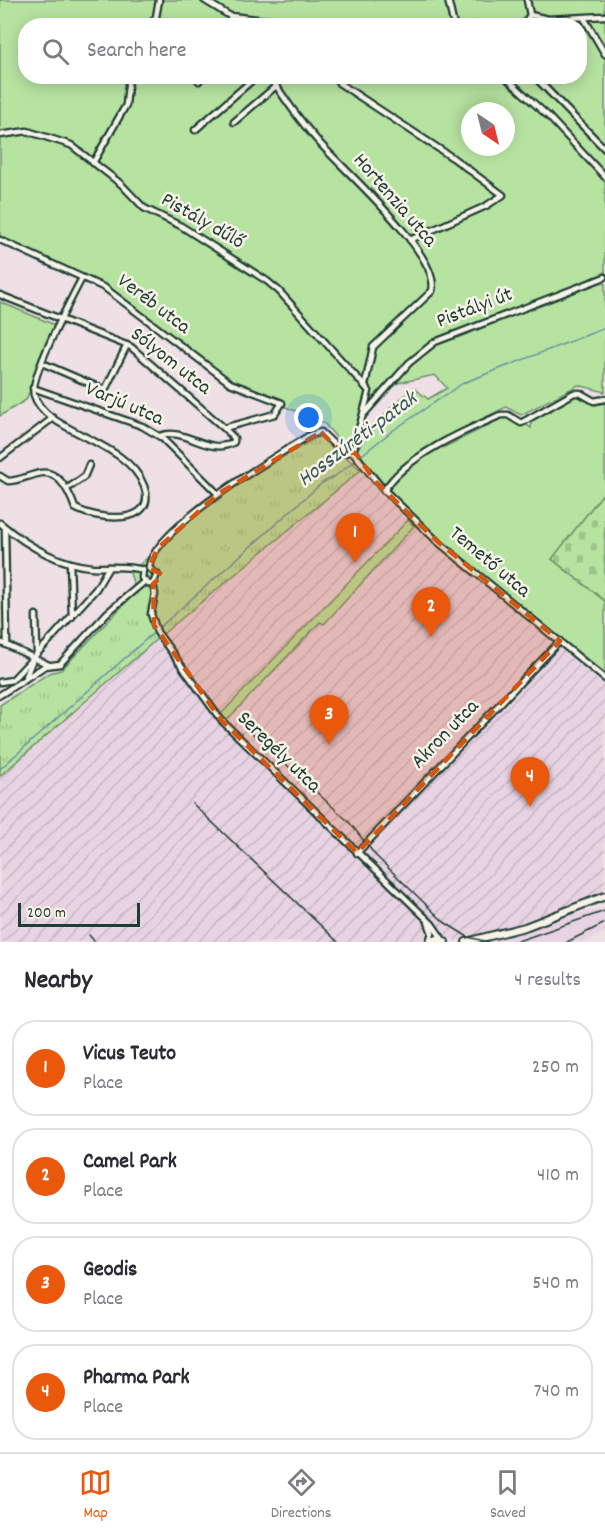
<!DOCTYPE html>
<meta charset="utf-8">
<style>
:root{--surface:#fff;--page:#f2f2f3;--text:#2b2b33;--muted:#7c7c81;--line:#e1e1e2;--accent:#ea580c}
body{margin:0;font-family:Dekko,sans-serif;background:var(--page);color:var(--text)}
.compass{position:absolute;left:461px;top:102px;width:54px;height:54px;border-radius:50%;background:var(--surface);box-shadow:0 3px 15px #0003;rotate:145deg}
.scale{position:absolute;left:18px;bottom:15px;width:122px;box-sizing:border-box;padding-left:6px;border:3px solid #1f3d34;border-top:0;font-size:16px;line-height:21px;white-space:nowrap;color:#1f3d34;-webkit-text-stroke:4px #f7f3e8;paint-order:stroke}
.you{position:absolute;left:309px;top:418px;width:21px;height:21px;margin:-15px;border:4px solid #fff;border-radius:50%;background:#1a73e8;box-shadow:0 0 0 9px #1a73e833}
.badge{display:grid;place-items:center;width:39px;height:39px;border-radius:50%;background:var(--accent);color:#fff;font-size:20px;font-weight:700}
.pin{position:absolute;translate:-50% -50px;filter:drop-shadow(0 2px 3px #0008)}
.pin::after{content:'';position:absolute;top:32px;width:21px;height:18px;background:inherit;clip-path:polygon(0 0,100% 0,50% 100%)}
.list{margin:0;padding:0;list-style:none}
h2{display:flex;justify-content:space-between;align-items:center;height:78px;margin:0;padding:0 24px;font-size:26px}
h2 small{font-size:20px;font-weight:400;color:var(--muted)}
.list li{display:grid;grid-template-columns:39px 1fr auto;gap:18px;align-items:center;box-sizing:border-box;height:96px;margin:0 12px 12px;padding:0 12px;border:2px solid var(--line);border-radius:24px}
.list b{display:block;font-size:22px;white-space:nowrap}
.list p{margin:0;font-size:20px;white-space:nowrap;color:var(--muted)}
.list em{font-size:20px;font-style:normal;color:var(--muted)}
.icon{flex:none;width:33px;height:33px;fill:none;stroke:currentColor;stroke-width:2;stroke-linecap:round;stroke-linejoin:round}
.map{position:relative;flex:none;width:605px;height:942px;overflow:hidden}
.search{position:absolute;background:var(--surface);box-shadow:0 3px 15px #0003;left:18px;right:18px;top:18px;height:66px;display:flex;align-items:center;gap:15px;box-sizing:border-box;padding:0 21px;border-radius:24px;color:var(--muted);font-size:22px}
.sheet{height:510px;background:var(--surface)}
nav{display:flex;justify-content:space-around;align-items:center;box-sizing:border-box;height:84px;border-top:2px solid var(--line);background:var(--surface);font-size:16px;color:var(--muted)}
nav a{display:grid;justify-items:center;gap:3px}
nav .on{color:var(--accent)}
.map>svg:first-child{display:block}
.built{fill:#e8d3e3}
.industrial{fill:url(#industrial-furrows)}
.green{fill:#b7e3a1;stroke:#6b906a;stroke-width:1.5;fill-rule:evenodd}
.cemetery{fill:url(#cemetery-stones);stroke:#6b906a;stroke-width:1.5}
.park{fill:url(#park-tufts);stroke:#6b906a;stroke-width:1.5}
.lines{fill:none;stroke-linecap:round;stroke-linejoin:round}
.stream{stroke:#658fa5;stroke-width:1.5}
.minor-casing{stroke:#1f3d34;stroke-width:9}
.tertiary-casing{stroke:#1f3d34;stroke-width:10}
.minor{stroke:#f7f3e8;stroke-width:4.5}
.tertiary{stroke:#f7f3e8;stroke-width:6}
.rail{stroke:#1f3d34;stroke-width:1.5}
.marked{fill:#d45610;fill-opacity:0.2;stroke:#d45610;stroke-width:4.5;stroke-dasharray:12 8;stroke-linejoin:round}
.labels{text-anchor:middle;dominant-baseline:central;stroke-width:5;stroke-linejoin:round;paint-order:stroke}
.street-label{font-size:21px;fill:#1f3d34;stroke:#f7f3e8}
.water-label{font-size:22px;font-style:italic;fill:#36585a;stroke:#f7f3e8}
</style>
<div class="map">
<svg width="605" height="942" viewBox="0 0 605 942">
<defs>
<pattern id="industrial-furrows" width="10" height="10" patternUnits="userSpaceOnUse" patternTransform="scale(1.5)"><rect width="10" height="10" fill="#e8d3e3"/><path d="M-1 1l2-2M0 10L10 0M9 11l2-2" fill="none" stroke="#c7b6c3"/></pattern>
<pattern id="cemetery-stones" width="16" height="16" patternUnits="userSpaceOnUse" patternTransform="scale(1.5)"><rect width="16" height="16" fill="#b7e3a1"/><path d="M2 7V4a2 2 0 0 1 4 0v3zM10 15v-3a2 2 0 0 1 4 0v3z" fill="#9dc48b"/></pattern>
<pattern id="park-tufts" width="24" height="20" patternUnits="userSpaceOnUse" patternTransform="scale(1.5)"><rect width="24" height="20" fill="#b7e3a1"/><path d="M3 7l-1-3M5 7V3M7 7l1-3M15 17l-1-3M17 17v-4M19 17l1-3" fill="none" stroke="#9dc48b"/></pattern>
</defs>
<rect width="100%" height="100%" fill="#eee0e5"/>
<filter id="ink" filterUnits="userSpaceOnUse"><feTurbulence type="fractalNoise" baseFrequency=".0167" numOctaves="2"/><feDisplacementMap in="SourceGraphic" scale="12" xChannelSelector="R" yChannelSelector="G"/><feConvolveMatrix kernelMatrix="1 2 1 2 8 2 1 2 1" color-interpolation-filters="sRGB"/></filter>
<g filter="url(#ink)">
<polygon class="built" points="605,909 605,932 586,942 478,942 466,938 503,939 573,914"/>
<polygon class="industrial" points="361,470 445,553 605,686 605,892 522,926 467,941 447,940 438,935 426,942 0,942 0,776 158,638"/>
<g class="green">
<path d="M 0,0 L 605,0 L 605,392 L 578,385 L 521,415 L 506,407 L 441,439 L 443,448 L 505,417 L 519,426 L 527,425 L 531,428 L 532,420 L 576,396 L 596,405 L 605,402 L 605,491 L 552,559 L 605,601 L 605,675 C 523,609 419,537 358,451 L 358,448 L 392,406 L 414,388 L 428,399 L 447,388 L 435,375 L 398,383 L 360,419 L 348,451 L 324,423 L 229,383 L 125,303 L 81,276 L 0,239 ZM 26,26 L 580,26 L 580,76 L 26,76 ZM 470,111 L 506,111 L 506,147 L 470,147 Z"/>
<polygon points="0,302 55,325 26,400 0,416"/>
<polygon points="408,520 414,526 324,624 320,622 227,720 221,714"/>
</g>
<polygon class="cemetery" points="605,491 605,601 552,559"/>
<polygon class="park" points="320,435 361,470 158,638 0,776 0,705 49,673 61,670 136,592 130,573 220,494"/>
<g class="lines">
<g class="stream">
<polyline points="160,627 322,483 334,477 392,431 463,383 605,328"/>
<polyline points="0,769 152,634"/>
</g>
<defs>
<g id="minor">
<polyline points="204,0 230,16 235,26"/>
<polyline points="448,0 454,26"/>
<polyline points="527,0 530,15"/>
<polyline points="530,15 548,19 605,16"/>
<polyline points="230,16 319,26"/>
<polyline points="584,18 605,54"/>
<polyline points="478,25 479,26"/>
<polyline points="149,26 156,17 159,0"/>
<polyline points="523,26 530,15"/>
<polyline points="195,76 199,81"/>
<path d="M 270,76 C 284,98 300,121 317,140 C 341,168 442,255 432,291 L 373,347 L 365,385"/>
<polyline points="504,76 548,116 605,177"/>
<polyline points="534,76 605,149"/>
<polyline points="339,83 453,158 503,195 486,206 410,240"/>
<polyline points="234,122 276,86"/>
<polyline points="195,130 257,76"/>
<path d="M 0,135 L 27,131 L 71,145 L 121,184 L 144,208 L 181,226 L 267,281 L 279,291 L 369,391 L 353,452 L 343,453 L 321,432 L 310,435 C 276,456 151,530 149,568"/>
<polyline points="93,163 126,105 129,76"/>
<polyline points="0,240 105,288 230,383 282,403 275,414 224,428"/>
<path d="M 0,295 L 131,347 L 224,428 L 234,438 L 234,442 C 208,457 185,426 160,436"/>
<polyline points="42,363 105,390 127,345"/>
<polyline points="33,388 142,426 162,438 218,494"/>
<polyline points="364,414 409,363 435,342 605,277"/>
<polyline points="353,452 380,486 437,541 605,679"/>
<polyline points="0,458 53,418"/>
<path d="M 0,476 L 8,481 C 19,481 29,475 41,473 C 60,470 70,494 75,508 C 96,520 159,527 144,486 C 127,440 45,433 34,395 C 29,378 72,297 82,278"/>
<polyline points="68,488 84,477 89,465"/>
<path d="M 384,491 C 405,456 464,431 501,415 L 508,415 L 521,423 L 574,393 L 580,393 L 594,401 L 605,399"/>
<path d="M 0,523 C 26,545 58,564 92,567 C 110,568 125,565 143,570"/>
<polyline points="5,528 7,645"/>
<polyline points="70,563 72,617"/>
<polyline points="149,568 157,574 153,584"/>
<polyline points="143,569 142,578 148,584 153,584"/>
<polyline points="153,584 155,594 151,614 157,632 221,720 432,924 443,940"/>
<polyline points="36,615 37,653"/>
<polyline points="0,642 49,665"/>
<polyline points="25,679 33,659"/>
<polyline points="0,682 12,680 49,641 96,589 109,567"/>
<polyline points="0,695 45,666 60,664 107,613 145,581"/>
<polyline points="357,853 560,641"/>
<polyline points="428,922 432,933 429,942"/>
</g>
<g id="tertiary">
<polyline points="430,942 437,939 445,942"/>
<polyline points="466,942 525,927 605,896"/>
</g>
</defs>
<use href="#minor" class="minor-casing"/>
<use href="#tertiary" class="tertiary-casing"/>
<use href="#minor" class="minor"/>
<use href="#tertiary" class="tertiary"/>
<g class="rail">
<polyline points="250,731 349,822 376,856 444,922 468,937 488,942"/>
<polyline points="192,803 338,942"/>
<polyline points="89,935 95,942"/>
<polyline points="515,942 605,911"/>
<polyline points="567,942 605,923"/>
</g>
</g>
</g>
<path class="marked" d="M 321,432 L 345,456 L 353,452 L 357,455 L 376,482 L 437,541 L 560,641 L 357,853 L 221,720 L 154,625 L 153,584 L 163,575 L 149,568 L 157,549 L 218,494 Z"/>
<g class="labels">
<g class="street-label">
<text transform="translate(394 201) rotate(49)">Hortenzia utca</text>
<text transform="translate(202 222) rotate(30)">Pistály dűlő</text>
<text transform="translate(153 305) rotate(37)">Veréb utca</text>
<text transform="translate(475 309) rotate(-21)">Pistályi út</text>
<text transform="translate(170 362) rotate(38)">Sólyom utca</text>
<text transform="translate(124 405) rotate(23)">Varjú utca</text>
<text transform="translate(489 563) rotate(40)">Temető utca</text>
<text transform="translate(446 735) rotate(-46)">Akron utca</text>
<text transform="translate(278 753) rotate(44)">Seregély utca</text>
</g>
<g class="water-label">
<text transform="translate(358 440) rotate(-37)">Hosszúréti-patak</text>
</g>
</g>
</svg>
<svg class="compass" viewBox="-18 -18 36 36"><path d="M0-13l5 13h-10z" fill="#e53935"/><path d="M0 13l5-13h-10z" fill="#7c7c81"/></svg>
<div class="scale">200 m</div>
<div class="you"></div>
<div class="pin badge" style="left:355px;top:563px">1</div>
<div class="pin badge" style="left:431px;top:637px">2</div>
<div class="pin badge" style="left:329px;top:745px">3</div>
<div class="pin badge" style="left:530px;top:807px">4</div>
<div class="search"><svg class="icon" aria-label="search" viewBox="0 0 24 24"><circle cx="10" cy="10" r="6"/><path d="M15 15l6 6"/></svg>Search here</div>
</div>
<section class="sheet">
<h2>Nearby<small>4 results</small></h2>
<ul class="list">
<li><span class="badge">1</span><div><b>Vicus Teuto</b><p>Place</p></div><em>250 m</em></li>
<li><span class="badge">2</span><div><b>Camel Park</b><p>Place</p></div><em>410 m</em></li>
<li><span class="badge">3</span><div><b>Geodis</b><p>Place</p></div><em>540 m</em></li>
<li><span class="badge">4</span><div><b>Pharma Park</b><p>Place</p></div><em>740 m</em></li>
</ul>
</section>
<nav>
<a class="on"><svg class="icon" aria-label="map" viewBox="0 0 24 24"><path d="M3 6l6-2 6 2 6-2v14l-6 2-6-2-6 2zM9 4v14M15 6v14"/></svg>Map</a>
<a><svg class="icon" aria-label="directions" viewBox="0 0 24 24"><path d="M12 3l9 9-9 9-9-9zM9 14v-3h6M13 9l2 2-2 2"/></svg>Directions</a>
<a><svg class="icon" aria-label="saved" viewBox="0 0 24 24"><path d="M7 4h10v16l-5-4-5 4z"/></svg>Saved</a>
</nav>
